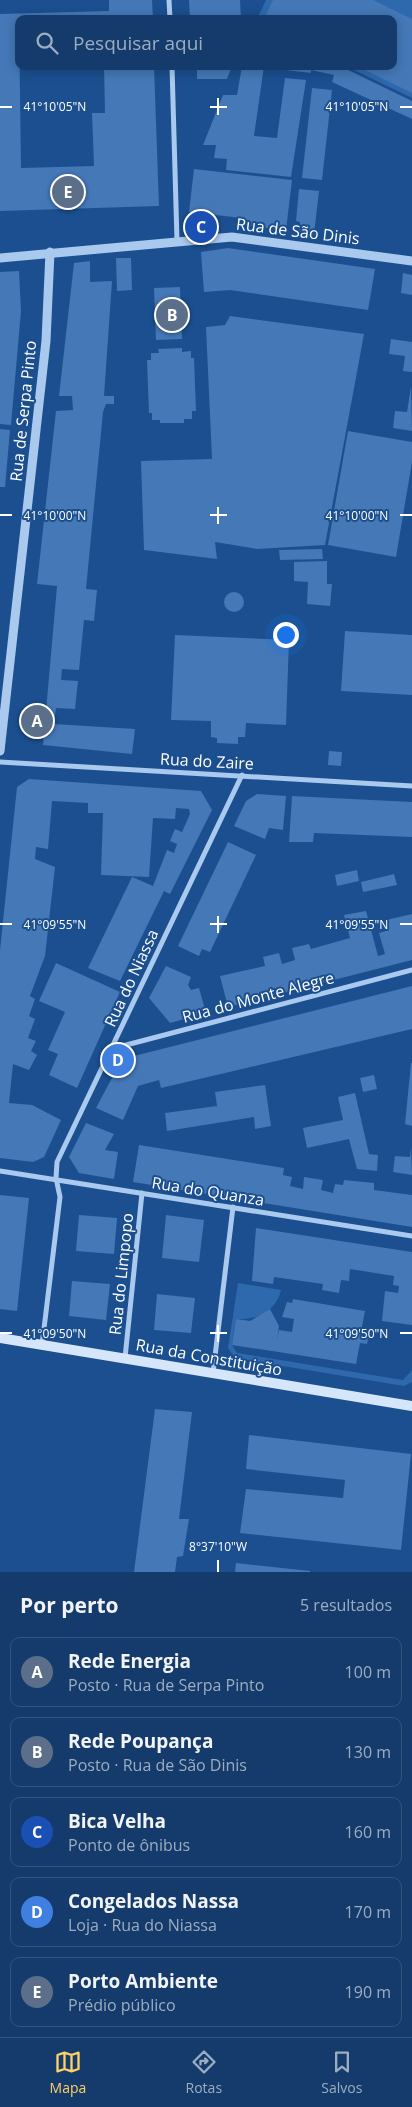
<!DOCTYPE html>
<html lang="pt">
<meta charset="utf-8">
<style>
:root{--surface:#143b6b;--page:#1d4271;--text:#f1f3f6;--muted:#9dadc1;--line:#33557e;--accent:#ffd166}
body{margin:0;font-family:"Open Sans",sans-serif;background:var(--page);color:var(--text)}
.you{position:absolute;left:285px;top:634px;width:18px;height:18px;margin:-12px;border:4px solid #fff;border-radius:50%;background:#1a73e8;box-shadow:0 0 0 8px #1a73e833}
.badge{display:grid;place-items:center;width:32px;height:32px;border-radius:50%;background:var(--accent);color:#fff;font-size:16px;font-weight:700}
.pin{position:absolute;translate:-50% -50%;border:2px solid #fff;box-shadow:0 1px 5px #0006}
.list{margin:0;padding:0;list-style:none}
h2{display:flex;justify-content:space-between;align-items:center;height:65px;margin:0;padding:0 20px;font-size:21px}
h2 small{font-size:16px;font-weight:400;color:var(--muted)}
.list li{display:grid;grid-template-columns:32px 1fr auto;gap:15px;align-items:center;box-sizing:border-box;height:70px;margin:0 10px 10px;padding:0 10px;border:1px solid var(--line);border-radius:10px}
.list b{display:block;font-size:19px;white-space:nowrap}
.list p{margin:0;font-size:16px;white-space:nowrap;color:var(--muted)}
.list em{font-size:16px;font-style:normal;color:var(--muted)}
.icon{flex:none;width:28px;height:28px;fill:none;stroke:currentColor;stroke-width:2;stroke-linecap:round;stroke-linejoin:round}
.map{position:relative;flex:none;width:412px;height:1572px;overflow:hidden}
.search{position:absolute;background:var(--surface);box-shadow:0 2px 12px #0003;left:15px;right:15px;top:15px;height:55px;display:flex;align-items:center;gap:12px;box-sizing:border-box;padding:0 18px;border-radius:10px;color:var(--muted);font-size:19px}
.sheet{height:465px;background:var(--surface)}
nav{display:flex;justify-content:space-around;align-items:center;box-sizing:border-box;height:70px;border-top:1px solid var(--line);background:var(--surface);font-size:14px;color:var(--muted)}
nav a{display:grid;justify-items:center;gap:2px}
nav .on{color:var(--accent)}
.map>svg:first-child{display:block}
.green{fill:#2e69ad}
.building{fill:#4478b7}
.lines{fill:none;stroke-linecap:round;stroke-linejoin:round}
.minor{stroke:#a9c9ee;stroke-width:5}
.tertiary{stroke:#a9c9ee;stroke-width:9}
.secondary{stroke:#d6e6fa;stroke-width:10}
.ticks{fill:none;stroke:#fff;stroke-width:2}
.labels{text-anchor:middle;dominant-baseline:central;stroke-width:4;stroke-linejoin:round;paint-order:stroke}
.street-label{font-size:16px;fill:#fff;stroke:#1b4f8f}
.ticks-label{font-size:12px;text-anchor:middle;fill:#fff;stroke:#1b4f8f;stroke-width:4;stroke-linejoin:round;paint-order:stroke}
</style>
<div class="map">
<svg width="412" height="1572" viewBox="0 0 412 1572">
<rect width="100%" height="100%" fill="#1b4f8f"/>
<g class="green">
<polygon points="266,0 412,0 412,98 346,66 393,66 393,19 257,19"/>
<path d="M 238,1283 L 281,1290 C 277,1311 255,1321 236,1319 L 232,1345 L 237,1353 L 403,1380 L 412,1370 L 412,1382 L 404,1386 L 235,1358 L 228,1348 Z"/>
</g>
<g class="building">
<polygon points="109,0 152,0 153,19 19,19 21,168 94,166 92,113 105,113 104,66 154,66 159,206 0,211 0,14 109,11"/>
<polygon points="189,0 240,0 241,19 190,19"/>
<polygon points="273,0 373,0 412,19 412,93 357,66 393,66 393,19 264,19"/>
<polygon points="197,66 232,66 227,79 197,79"/>
<polygon points="242,66 264,66 254,136 277,138 285,78 306,80 291,177 226,170 227,159 214,158 216,145 203,145 223,95 237,95"/>
<polygon points="286,66 340,66 412,101 412,119 332,82 334,75 311,70 311,73 286,70"/>
<polygon points="312,88 332,90 322,180 302,178"/>
<polygon points="194,169 292,180 286,230 241,225 242,218 189,212"/>
<polygon points="299,189 319,191 314,234 299,232 300,222 296,221"/>
<polygon points="228,248 375,269 368,310 230,290 204,292 201,252"/>
<polygon points="116,258 131,258 132,290 117,291"/>
<polygon points="90,261 90,282 112,281 104,396 114,396 114,404 106,404 103,412 86,589 97,590 94,621 84,620 79,670 62,669 61,680 78,681 75,709 56,708 54,724 135,729 132,754 43,745 57,586 37,584 56,411 73,410 72,396 59,396 74,263"/>
<polygon points="19,271 21,311 11,425 0,424 0,272"/>
<polygon points="403,273 412,275 412,295 401,293"/>
<polygon points="180,287 182,339 156,340 154,288"/>
<polygon points="230,316 364,334 325,545 257,549 215,542 217,559 144,550 141,461 212,459 206,327 225,325"/>
<polygon points="391,339 412,342 412,372 403,371 405,356 389,354"/>
<polygon points="182,348 182,352 191,351 191,358 194,358 196,411 192,411 192,419 184,419 184,423 160,423 160,420 152,420 152,413 149,413 147,360 151,360 151,353 159,353 158,349"/>
<polygon points="411,387 412,431 393,428 395,411 407,412"/>
<polygon points="0,429 10,430 5,487 0,487"/>
<polygon points="348,431 412,442 412,462 396,557 328,545"/>
<polygon points="322,549 323,559 280,560 279,550"/>
<polygon points="327,561 327,584 332,584 330,606 307,604 308,582 294,581 294,562"/>
<circle cx="234" cy="602" r="10"/>
<polygon points="345,631 412,635 412,695 341,691"/>
<polygon points="175,635 289,640 286,725 246,723 245,737 238,737 238,744 217,743 217,738 211,737 211,721 171,720"/>
<polygon points="329,751 342,752 341,766 328,765"/>
<polygon points="29,779 201,791 212,810 170,894 164,891 120,981 88,968 132,877 153,886 167,850 174,853 177,844 170,841 175,829 182,832 190,814 189,809 176,808 175,819 153,818 149,877 101,875 103,813 88,813 88,803 52,801 48,849 36,847 35,859 55,867 45,956 30,996 35,999 29,1016 35,1019 28,1038 36,1041 31,1051 37,1055 29,1070 13,1064 9,1103 32,1105 61,1120 44,1157 33,1162 0,1158 0,950 17,787"/>
<polygon points="257,794 286,796 283,830 269,828 265,839 234,826 246,801"/>
<polygon points="292,796 412,802 412,837 314,833 313,842 289,842"/>
<polygon points="228,842 256,855 210,952 202,949 199,956 178,946"/>
<polygon points="357,870 359,881 337,886 335,875"/>
<polygon points="394,874 397,885 363,892 361,882"/>
<polygon points="366,911 378,956 385,954 379,933 389,930 386,920 412,914 412,960 228,1007 220,976 265,966 263,957 279,953 282,964 295,960 292,948 309,944 311,949 350,938 344,915"/>
<polygon points="56,963 120,992 77,1088 49,1075 58,1054 48,1050 65,1012 39,1001"/>
<polygon points="166,966 191,977 188,985 191,990 199,988 206,1013 170,1023 149,998"/>
<polygon points="412,986 412,1029 161,1088 159,1080 138,1086 123,1120 96,1108 122,1059"/>
<polygon points="411,1063 412,1063 412,1126 405,1124"/>
<polygon points="374,1075 377,1089 363,1092 360,1078"/>
<polygon points="265,1085 271,1126 255,1129 254,1117 167,1131 165,1113 217,1106 215,1092"/>
<polygon points="355,1093 369,1154 378,1155 377,1171 357,1169 349,1139 307,1148 303,1128 343,1120 338,1097"/>
<polygon points="86,1123 114,1134 105,1150 118,1152 114,1179 79,1173 69,1157"/>
<polygon points="139,1145 284,1168 283,1175 292,1177 290,1186 303,1189 304,1177 323,1180 321,1190 333,1193 335,1184 343,1185 344,1180 374,1183 374,1190 412,1195 412,1227 133,1182"/>
<polygon points="411,1148 412,1175 393,1172 395,1156 410,1157"/>
<polygon points="0,1195 29,1198 17,1311 0,1309"/>
<polygon points="79,1215 117,1218 114,1254 76,1251"/>
<polygon points="166,1215 204,1220 199,1262 162,1258"/>
<polygon points="256,1228 412,1252 412,1325 382,1321 385,1291 398,1293 399,1286 393,1285 394,1276 350,1269 349,1281 341,1280 339,1293 322,1290 323,1284 274,1277 273,1284 252,1281"/>
<polygon points="72,1281 110,1284 106,1320 69,1316"/>
<polygon points="157,1294 195,1298 191,1333 154,1330"/>
<polygon points="293,1299 365,1311 361,1332 369,1333 368,1339 367,1344 360,1343 356,1364 232,1345 236,1319 250,1321 270,1309 279,1326 277,1340 279,1330 292,1332 294,1319 282,1317 287,1302 292,1303"/>
<polygon points="155,1409 192,1412 179,1519 189,1519 183,1556 177,1557 175,1572 134,1572"/>
<polygon points="249,1435 411,1454 401,1550 240,1533 246,1489 343,1498 345,1480 246,1469"/>
<polygon points="236,1563 310,1571 310,1572 235,1572"/>
</g>
<g class="lines">
<g class="minor">
<polyline points="169,0 170,19"/>
<polyline points="172,66 177,241"/>
<polyline points="0,762 412,786"/>
<polyline points="111,1049 412,970"/>
<polyline points="0,1171 412,1236"/>
<polyline points="42,1345 60,1197 56,1178 57,1162 242,775"/>
<polyline points="125,1358 142,1193"/>
<polyline points="213,1373 233,1207"/>
</g>
<g class="tertiary">
<polyline points="0,258 232,237 412,261"/>
<polyline points="0,751 46,341 50,252"/>
</g>
<polyline class="secondary" points="0,1338 412,1406"/>
</g>
<path class="ticks" d="M 218,98 L 218,115M 0,107 L 12,107M 210,107 L 227,107M 400,107 L 412,107M 218,507 L 218,524M 0,515 L 12,515M 210,515 L 227,515M 400,515 L 412,515M 218,916 L 218,933M 0,924 L 12,924M 210,924 L 227,924M 400,924 L 412,924M 218,1325 L 218,1342M 0,1333 L 12,1333M 210,1333 L 227,1333M 400,1333 L 412,1333M 218,1560 L 218,1572"/>
<g class="labels">
<g class="street-label">
<text transform="translate(298 231) rotate(7)">Rua de São Dinis</text>
<text transform="translate(23 411) rotate(-84)">Rua de Serpa Pinto</text>
<text transform="translate(207 761) rotate(3)">Rua do Zaire</text>
<text transform="translate(131 978) rotate(-65)">Rua do Niassa</text>
<text transform="translate(258 997) rotate(-15)">Rua do Monte Alegre</text>
<text transform="translate(208 1191) rotate(9)">Rua do Quanza</text>
<text transform="translate(121 1274) rotate(-84)">Rua do Limpopo</text>
<text transform="translate(209 1357) rotate(10)">Rua da Constituição</text>
</g>
</g>
<g class="ticks-label">
<text x="55" y="111">41°10'05"N</text>
<text x="357" y="111">41°10'05"N</text>
<text x="55" y="520">41°10'00"N</text>
<text x="357" y="520">41°10'00"N</text>
<text x="55" y="929">41°09'55"N</text>
<text x="357" y="929">41°09'55"N</text>
<text x="55" y="1338">41°09'50"N</text>
<text x="357" y="1338">41°09'50"N</text>
<text x="218" y="1551">8°37'10"W</text>
</g>
</svg>
<div class="you"></div>
<div class="pin badge" style="left:37px;top:721px;background:#5c6f8a">A</div>
<div class="pin badge" style="left:172px;top:315px;background:#5c6f8a">B</div>
<div class="pin badge" style="left:201px;top:227px;background:#1a4fb4">C</div>
<div class="pin badge" style="left:118px;top:1060px;background:#3f7fe0">D</div>
<div class="pin badge" style="left:68px;top:192px;background:#5c6f8a">E</div>
<div class="search"><svg class="icon" aria-label="search" viewBox="0 0 24 24"><circle cx="10" cy="10" r="6"/><path d="M15 15l6 6"/></svg>Pesquisar aqui</div>
</div>
<section class="sheet">
<h2>Por perto<small>5 resultados</small></h2>
<ul class="list">
<li><span class="badge" style="background:#5c6f8a">A</span><div><b>Rede Energia</b><p>Posto · Rua de Serpa Pinto</p></div><em>100 m</em></li>
<li><span class="badge" style="background:#5c6f8a">B</span><div><b>Rede Poupança</b><p>Posto · Rua de São Dinis</p></div><em>130 m</em></li>
<li><span class="badge" style="background:#1a4fb4">C</span><div><b>Bica Velha</b><p>Ponto de ônibus</p></div><em>160 m</em></li>
<li><span class="badge" style="background:#3f7fe0">D</span><div><b>Congelados Nassa</b><p>Loja · Rua do Niassa</p></div><em>170 m</em></li>
<li><span class="badge" style="background:#5c6f8a">E</span><div><b>Porto Ambiente</b><p>Prédio público</p></div><em>190 m</em></li>
</ul>
</section>
<nav>
<a class="on"><svg class="icon" aria-label="map" viewBox="0 0 24 24"><path d="M3 6l6-2 6 2 6-2v14l-6 2-6-2-6 2zM9 4v14M15 6v14"/></svg>Mapa</a>
<a><svg class="icon" aria-label="directions" viewBox="0 0 24 24"><path d="M12 3l9 9-9 9-9-9zM9 14v-3h6M13 9l2 2-2 2"/></svg>Rotas</a>
<a><svg class="icon" aria-label="saved" viewBox="0 0 24 24"><path d="M7 4h10v16l-5-4-5 4z"/></svg>Salvos</a>
</nav>
